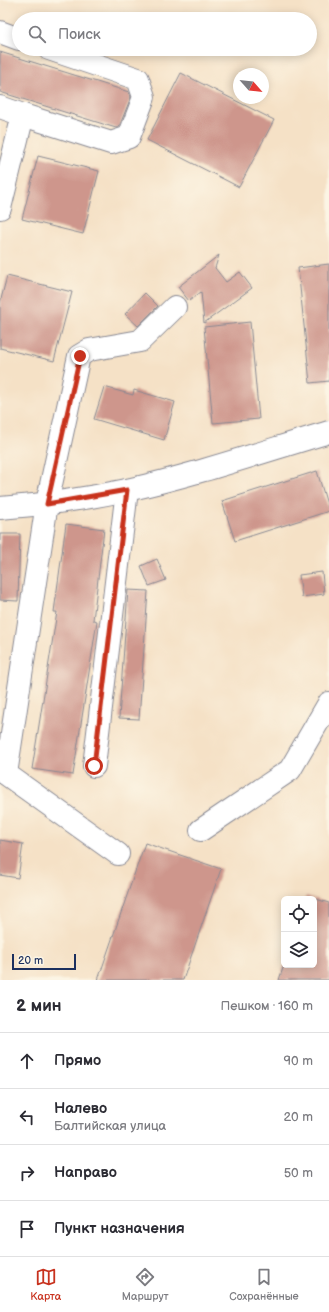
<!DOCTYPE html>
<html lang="ru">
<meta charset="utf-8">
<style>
:root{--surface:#fff;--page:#f7f7f7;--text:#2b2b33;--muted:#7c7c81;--line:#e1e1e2;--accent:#c8321e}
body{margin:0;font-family:"Balsamiq Sans",sans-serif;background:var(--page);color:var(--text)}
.controls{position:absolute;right:12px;bottom:12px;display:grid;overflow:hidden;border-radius:6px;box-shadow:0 2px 10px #0003}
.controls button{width:36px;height:36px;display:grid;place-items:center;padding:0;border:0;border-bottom:1px solid var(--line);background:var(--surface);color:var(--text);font:20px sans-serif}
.compass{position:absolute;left:233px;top:68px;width:36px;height:36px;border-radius:50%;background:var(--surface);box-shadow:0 2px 10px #0003;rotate:117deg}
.scale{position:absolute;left:12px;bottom:10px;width:64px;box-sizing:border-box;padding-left:4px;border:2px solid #1b2f5e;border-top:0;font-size:11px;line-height:14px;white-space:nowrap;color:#1b2f5e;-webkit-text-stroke:3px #fcf5e5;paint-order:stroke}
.stop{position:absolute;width:12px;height:12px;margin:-9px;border:3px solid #c8321e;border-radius:50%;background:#fff}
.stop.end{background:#c8321e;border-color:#fff;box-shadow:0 1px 4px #0008}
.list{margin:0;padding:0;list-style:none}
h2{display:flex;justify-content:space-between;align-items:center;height:52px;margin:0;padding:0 16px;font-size:17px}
h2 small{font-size:13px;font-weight:400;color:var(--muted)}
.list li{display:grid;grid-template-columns:26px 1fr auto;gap:12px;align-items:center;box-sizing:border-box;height:56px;padding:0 16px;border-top:1px solid var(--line)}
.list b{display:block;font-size:15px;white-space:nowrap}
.list p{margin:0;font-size:13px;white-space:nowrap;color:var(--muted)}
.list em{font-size:13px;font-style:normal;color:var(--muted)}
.icon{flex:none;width:22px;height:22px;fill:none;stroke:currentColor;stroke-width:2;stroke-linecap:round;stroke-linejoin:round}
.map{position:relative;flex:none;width:329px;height:980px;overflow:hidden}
.search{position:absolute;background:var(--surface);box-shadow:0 2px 10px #0003;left:12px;right:12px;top:12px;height:44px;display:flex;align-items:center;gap:10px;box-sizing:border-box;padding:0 14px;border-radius:22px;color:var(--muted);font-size:15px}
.sheet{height:276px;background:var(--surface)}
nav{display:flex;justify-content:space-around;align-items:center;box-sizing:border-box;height:56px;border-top:1px solid var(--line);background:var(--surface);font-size:11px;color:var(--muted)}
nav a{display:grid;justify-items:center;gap:2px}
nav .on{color:var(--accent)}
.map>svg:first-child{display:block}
.building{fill:#ce968c}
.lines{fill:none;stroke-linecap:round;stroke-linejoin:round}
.minor-casing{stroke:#888892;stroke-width:24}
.minor{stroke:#fff;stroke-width:22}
.route{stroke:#c8321e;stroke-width:5}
</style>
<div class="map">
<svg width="329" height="980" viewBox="0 0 329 980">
<rect width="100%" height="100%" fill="#fcf5e5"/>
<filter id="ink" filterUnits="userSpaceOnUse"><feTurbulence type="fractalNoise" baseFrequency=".025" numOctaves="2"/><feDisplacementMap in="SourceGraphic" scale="8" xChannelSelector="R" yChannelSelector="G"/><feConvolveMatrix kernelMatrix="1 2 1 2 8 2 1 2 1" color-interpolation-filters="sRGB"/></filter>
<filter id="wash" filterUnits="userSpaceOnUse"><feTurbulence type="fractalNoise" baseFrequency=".012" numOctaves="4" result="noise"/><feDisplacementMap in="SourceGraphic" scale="16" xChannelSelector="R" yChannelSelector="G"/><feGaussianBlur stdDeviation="0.9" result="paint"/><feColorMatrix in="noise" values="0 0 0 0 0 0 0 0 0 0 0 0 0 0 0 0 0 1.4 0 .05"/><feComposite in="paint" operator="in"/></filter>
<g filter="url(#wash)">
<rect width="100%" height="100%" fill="#f5e1c6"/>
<g id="blocks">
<g class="building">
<polygon points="0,52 129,92 131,97 119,127 116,128 0,92"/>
<polygon points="181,73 274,120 239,187 147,140"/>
<polygon points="38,156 99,171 83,234 22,219"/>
<polygon points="219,255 215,268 226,282 240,272 252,288 204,323 201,292 189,301 178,287"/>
<polygon points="329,264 329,381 310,383 298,268"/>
<polygon points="7,276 72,292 54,361 0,348 0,303"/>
<polygon points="145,293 158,306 138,326 125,314"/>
<polygon points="250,322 259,419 213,423 204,327"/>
<polygon points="104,387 133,395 134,390 175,402 164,440 94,419"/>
<polygon points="317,471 329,511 235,541 222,501"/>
<polygon points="66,524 104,529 93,620 97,621 73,775 32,769 57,612 54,612"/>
<polygon points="0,534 20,534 18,601 0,600"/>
<polygon points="157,559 166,580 149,586 141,566"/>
<polygon points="322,572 324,594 302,597 299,575"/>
<polygon points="128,590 148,591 139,719 119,718"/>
<polygon points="0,840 23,844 18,878 0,875"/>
<polygon points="145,843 221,869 183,980 98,980"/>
<polygon points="306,896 329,903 329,980 279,980 284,965 314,965 314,899 305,899"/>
</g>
</g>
</g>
<g filter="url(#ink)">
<use href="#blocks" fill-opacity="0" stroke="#888892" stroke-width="1"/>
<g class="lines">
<defs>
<g id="minor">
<polyline points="0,32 19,39"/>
<polyline points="0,107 23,115 0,208"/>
<polyline points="23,115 111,143 129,137 144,97 138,79 49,49"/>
<path d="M 0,508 C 42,505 85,499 127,490 C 195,475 262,452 329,432"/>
<polyline points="94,766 127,490"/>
<polyline points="201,830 290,770 329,703"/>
<polyline points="118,854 6,774 47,503 79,356 89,350 140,341 175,307"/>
</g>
</defs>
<use href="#minor" class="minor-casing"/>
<use href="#minor" class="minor"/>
</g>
</g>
<g class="lines" filter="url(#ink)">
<polyline class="route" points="80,356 47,504 127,490 94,766"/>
</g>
</svg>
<div class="controls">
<button><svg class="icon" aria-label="locate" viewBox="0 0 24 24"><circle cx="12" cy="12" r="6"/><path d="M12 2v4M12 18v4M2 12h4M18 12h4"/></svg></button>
<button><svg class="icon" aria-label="layers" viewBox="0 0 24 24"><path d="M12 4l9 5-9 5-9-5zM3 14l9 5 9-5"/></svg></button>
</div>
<svg class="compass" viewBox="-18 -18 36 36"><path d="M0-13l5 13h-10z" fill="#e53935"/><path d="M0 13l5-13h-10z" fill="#7c7c81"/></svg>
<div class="scale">20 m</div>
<div class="stop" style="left:94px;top:766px"></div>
<div class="stop end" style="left:80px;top:356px"></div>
<div class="search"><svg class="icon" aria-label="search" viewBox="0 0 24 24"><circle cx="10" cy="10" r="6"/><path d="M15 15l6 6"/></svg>Поиск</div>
</div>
<section class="sheet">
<h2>2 мин<small>Пешком · 160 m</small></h2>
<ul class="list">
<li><svg class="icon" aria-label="ahead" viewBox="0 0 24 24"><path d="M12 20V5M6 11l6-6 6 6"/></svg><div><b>Прямо</b></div><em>90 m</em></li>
<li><svg class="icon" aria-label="left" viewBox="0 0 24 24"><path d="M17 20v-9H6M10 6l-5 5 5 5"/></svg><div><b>Налево</b><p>Балтийская улица</p></div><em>20 m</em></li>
<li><svg class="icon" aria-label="right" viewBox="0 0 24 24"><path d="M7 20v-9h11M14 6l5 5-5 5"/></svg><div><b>Направо</b></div><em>50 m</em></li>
<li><svg class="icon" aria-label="arrive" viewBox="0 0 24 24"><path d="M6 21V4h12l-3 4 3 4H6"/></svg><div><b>Пункт назначения</b></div></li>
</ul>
</section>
<nav>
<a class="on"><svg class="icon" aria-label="map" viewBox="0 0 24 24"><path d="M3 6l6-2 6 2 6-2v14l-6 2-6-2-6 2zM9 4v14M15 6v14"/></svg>Карта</a>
<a><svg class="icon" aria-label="directions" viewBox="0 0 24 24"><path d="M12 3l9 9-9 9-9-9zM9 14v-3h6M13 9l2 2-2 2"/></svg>Маршрут</a>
<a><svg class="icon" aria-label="saved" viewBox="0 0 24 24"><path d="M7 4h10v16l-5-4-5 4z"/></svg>Сохранённые</a>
</nav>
